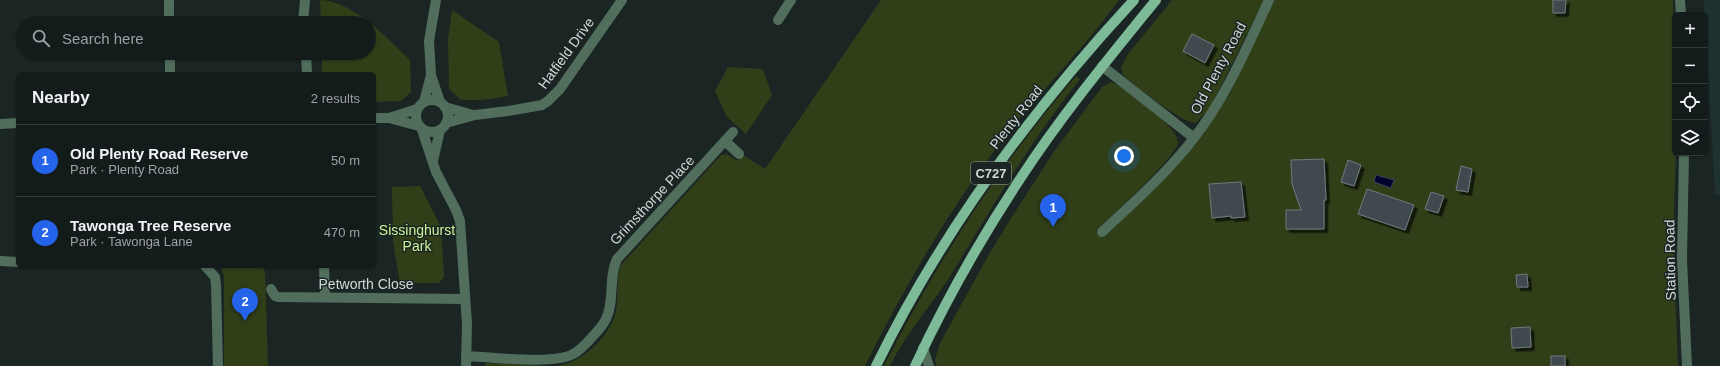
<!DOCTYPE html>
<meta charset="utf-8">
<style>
:root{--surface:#141c1b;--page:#212928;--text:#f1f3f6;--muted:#9da1a3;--line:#333a3a;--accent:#2563eb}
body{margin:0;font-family:Arial,sans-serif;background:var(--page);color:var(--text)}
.controls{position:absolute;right:12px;top:12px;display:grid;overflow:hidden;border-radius:6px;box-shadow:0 1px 3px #0004}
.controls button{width:36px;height:36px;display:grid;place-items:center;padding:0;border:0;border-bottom:1px solid var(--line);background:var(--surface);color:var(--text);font:20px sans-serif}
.you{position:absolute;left:1124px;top:156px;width:14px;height:14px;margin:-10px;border:3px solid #fff;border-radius:50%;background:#1a73e8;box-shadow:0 0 0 6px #1a73e833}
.badge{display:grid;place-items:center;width:26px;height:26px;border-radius:50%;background:var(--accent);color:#fff;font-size:13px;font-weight:700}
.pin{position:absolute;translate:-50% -33px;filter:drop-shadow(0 1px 2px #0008)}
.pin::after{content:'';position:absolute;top:21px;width:14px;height:12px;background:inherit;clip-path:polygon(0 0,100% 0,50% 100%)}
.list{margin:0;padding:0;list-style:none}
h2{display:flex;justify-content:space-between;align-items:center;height:52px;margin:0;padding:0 16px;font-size:17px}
h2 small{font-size:13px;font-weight:400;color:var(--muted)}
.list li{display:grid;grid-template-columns:26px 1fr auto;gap:12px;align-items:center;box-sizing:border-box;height:72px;padding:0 16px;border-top:1px solid var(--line)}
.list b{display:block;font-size:15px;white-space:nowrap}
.list p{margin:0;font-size:13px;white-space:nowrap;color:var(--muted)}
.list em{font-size:13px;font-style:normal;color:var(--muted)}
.icon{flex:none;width:22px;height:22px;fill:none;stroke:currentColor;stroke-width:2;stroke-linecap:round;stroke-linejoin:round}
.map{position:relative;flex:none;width:1720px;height:366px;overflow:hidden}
.search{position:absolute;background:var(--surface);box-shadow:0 1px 3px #0004;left:16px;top:16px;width:360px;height:44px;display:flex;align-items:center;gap:10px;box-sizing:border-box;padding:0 14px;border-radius:22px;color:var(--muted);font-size:15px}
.panel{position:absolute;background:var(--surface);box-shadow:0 1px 3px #0004;left:16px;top:72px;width:360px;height:196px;border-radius:6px}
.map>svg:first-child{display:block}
.built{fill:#1f3131}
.green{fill:#303f18}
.water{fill:#00012d;stroke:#3f4260}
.building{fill:#3f494e;stroke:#6f7a7f;filter:url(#shadow)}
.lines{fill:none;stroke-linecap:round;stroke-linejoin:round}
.minor{stroke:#516e5d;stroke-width:10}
.major{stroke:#7cba98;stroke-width:10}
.labels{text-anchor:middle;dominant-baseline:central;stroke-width:3;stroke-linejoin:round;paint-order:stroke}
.shield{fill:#1a2524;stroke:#9aa3a2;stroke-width:1}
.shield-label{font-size:13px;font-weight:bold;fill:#d1d9d8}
.street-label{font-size:14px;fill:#d1d9d8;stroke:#1a2524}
.park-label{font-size:14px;fill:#cdf295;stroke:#1a2524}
</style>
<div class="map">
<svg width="1720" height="366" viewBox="0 0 1720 366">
<defs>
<filter id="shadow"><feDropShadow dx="3.5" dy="3.5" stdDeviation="0" flood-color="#0009"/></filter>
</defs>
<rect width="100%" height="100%" fill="#1a2524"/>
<polygon class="built" points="1704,0 1720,0 1720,195 1715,195"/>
<g class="green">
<path d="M 320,0 C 352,0 388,39 410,60 L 411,92 L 401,101 L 374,102 L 374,74 L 322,74 L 322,53 L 369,53 L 369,23 L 321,23 Z"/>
<path d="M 881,0 L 1119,0 C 1087,44 1049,83 1014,125 C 955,199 907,282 865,366 L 556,366 C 581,364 611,336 616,311 C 619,296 615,280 621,265 L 721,155 L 727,154 L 737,161 L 743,155 L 765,169 Z"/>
<path d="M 1172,0 L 1264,0 L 1215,98 L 1208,110 L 1196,123 C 1182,124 1135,85 1123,75 L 1121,68 L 1128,54 Z"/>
<path d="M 1274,0 L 1673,0 L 1676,153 L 1673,236 L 1678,366 L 937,366 L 935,360 L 939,345 L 988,256 L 1008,223 L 1053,153 L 1102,87 L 1111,82 C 1125,87 1138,99 1149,108 C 1158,115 1178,131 1178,143 C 1177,156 1109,218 1096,231 L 1103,237 L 1183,159 L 1204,134 L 1231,91 Z"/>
<polygon points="452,10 499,42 508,96 483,100 461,100 449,89 448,39"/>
<polygon points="728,67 763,69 772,95 746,134 727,117 715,91"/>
<path d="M 1076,76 L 1080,79 C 1032,139 994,204 954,270 C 934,303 907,331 890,366 L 884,366 C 937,261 1000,165 1076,76 Z"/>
<polygon points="420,186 441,227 444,277 439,283 400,283 393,242 392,187"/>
<polygon points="221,266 261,266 265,271 268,366 224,366 224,277"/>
<polygon points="488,363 549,366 552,366 485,366 485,364"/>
</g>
<polygon class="water" points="1376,175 1394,180 1391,188 1374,182"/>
<g class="building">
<polygon points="1553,0 1566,0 1565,13 1553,13"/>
<polygon points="1192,34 1214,45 1205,63 1183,51"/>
<polygon points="1324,159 1326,200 1324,200 1324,229 1286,229 1286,210 1301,210 1292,184 1291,160"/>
<polygon points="1348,160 1361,165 1354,186 1341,182"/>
<polygon points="1461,166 1472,169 1468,192 1456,190"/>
<polygon points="1241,182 1245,217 1231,218 1231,216 1212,218 1209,184"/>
<polygon points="1367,189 1414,205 1405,230 1358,214"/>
<polygon points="1431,192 1444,196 1438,213 1425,209"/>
<polygon points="1527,274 1528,287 1517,287 1516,275"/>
<polygon points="1530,327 1531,347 1512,348 1511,328"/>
<rect x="1551" y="356" width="14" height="10"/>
</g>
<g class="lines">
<g class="minor">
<polyline points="169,0 169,23"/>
<polyline points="436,0 429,41 431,75 440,102"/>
<polyline points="1680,0 1681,15"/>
<polyline points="778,20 791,0"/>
<polyline points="303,23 305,0"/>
<polyline points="170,53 170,74"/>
<polyline points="306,53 307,74"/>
<polyline points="1102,66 1194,138"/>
<circle cx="432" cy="116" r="16"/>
<polyline points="424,102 431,75"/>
<polyline points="445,107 473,115"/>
<polyline points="374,118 389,118 417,109"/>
<polyline points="389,118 419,126"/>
<polyline points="446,123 475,115 508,111 542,105 548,101 560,89 622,0"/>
<polyline points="0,124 18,123"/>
<polyline points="422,130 436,172 456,210 460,221 467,324 466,366"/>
<polyline points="725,141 739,154"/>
<polyline points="1684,153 1682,259 1687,366"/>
<polyline points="433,161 440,130"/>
<path d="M 1102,232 C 1134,202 1167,173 1194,138 C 1226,97 1247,47 1269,0"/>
<polyline points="0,261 18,262"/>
<polyline points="205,266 215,277 216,285 218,366"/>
<polyline points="324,266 325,297"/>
<polyline points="271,289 275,296 278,297 465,299"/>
<polyline points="923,348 929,366"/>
<path d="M 466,356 C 491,357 554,365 573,354 C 581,350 587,343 593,336 C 598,331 603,325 606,319 C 615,300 608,278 617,259 L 733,132"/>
</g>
<g class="major">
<path d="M 876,366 C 942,231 1032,110 1134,0"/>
<path d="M 915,366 C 945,302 981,238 1020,179 C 1061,116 1109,58 1156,0"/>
</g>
</g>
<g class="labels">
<rect class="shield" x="971" y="162" width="40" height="22" rx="3"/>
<g class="shield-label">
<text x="991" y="173">C727</text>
</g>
<g class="street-label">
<text transform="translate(566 53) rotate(-54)">Hatfield Drive</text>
<text transform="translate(1218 68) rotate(-62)">Old Plenty Road</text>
<text transform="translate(1016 117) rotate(-52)">Plenty Road</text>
<text transform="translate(652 200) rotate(-47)">Grimsthorpe Place</text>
<text transform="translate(1670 260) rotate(-91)">Station Road</text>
<text x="366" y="284">Petworth Close</text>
</g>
<g class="park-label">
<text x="417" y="230">Sissinghurst<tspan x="417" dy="16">Park</tspan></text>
</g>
</g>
</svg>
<div class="controls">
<button>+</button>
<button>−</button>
<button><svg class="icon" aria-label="locate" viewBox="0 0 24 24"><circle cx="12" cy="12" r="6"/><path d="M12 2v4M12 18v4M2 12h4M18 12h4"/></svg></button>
<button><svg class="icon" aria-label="layers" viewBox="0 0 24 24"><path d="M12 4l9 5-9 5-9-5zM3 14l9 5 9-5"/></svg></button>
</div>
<div class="you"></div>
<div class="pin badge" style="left:1053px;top:227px">1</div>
<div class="pin badge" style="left:245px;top:321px">2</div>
<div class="search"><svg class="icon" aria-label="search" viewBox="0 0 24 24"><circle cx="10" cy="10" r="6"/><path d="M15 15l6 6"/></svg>Search here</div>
<section class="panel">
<h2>Nearby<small>2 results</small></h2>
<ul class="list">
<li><span class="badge">1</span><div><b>Old Plenty Road Reserve</b><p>Park · Plenty Road</p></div><em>50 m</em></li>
<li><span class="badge">2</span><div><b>Tawonga Tree Reserve</b><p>Park · Tawonga Lane</p></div><em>470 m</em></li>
</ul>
</section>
</div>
